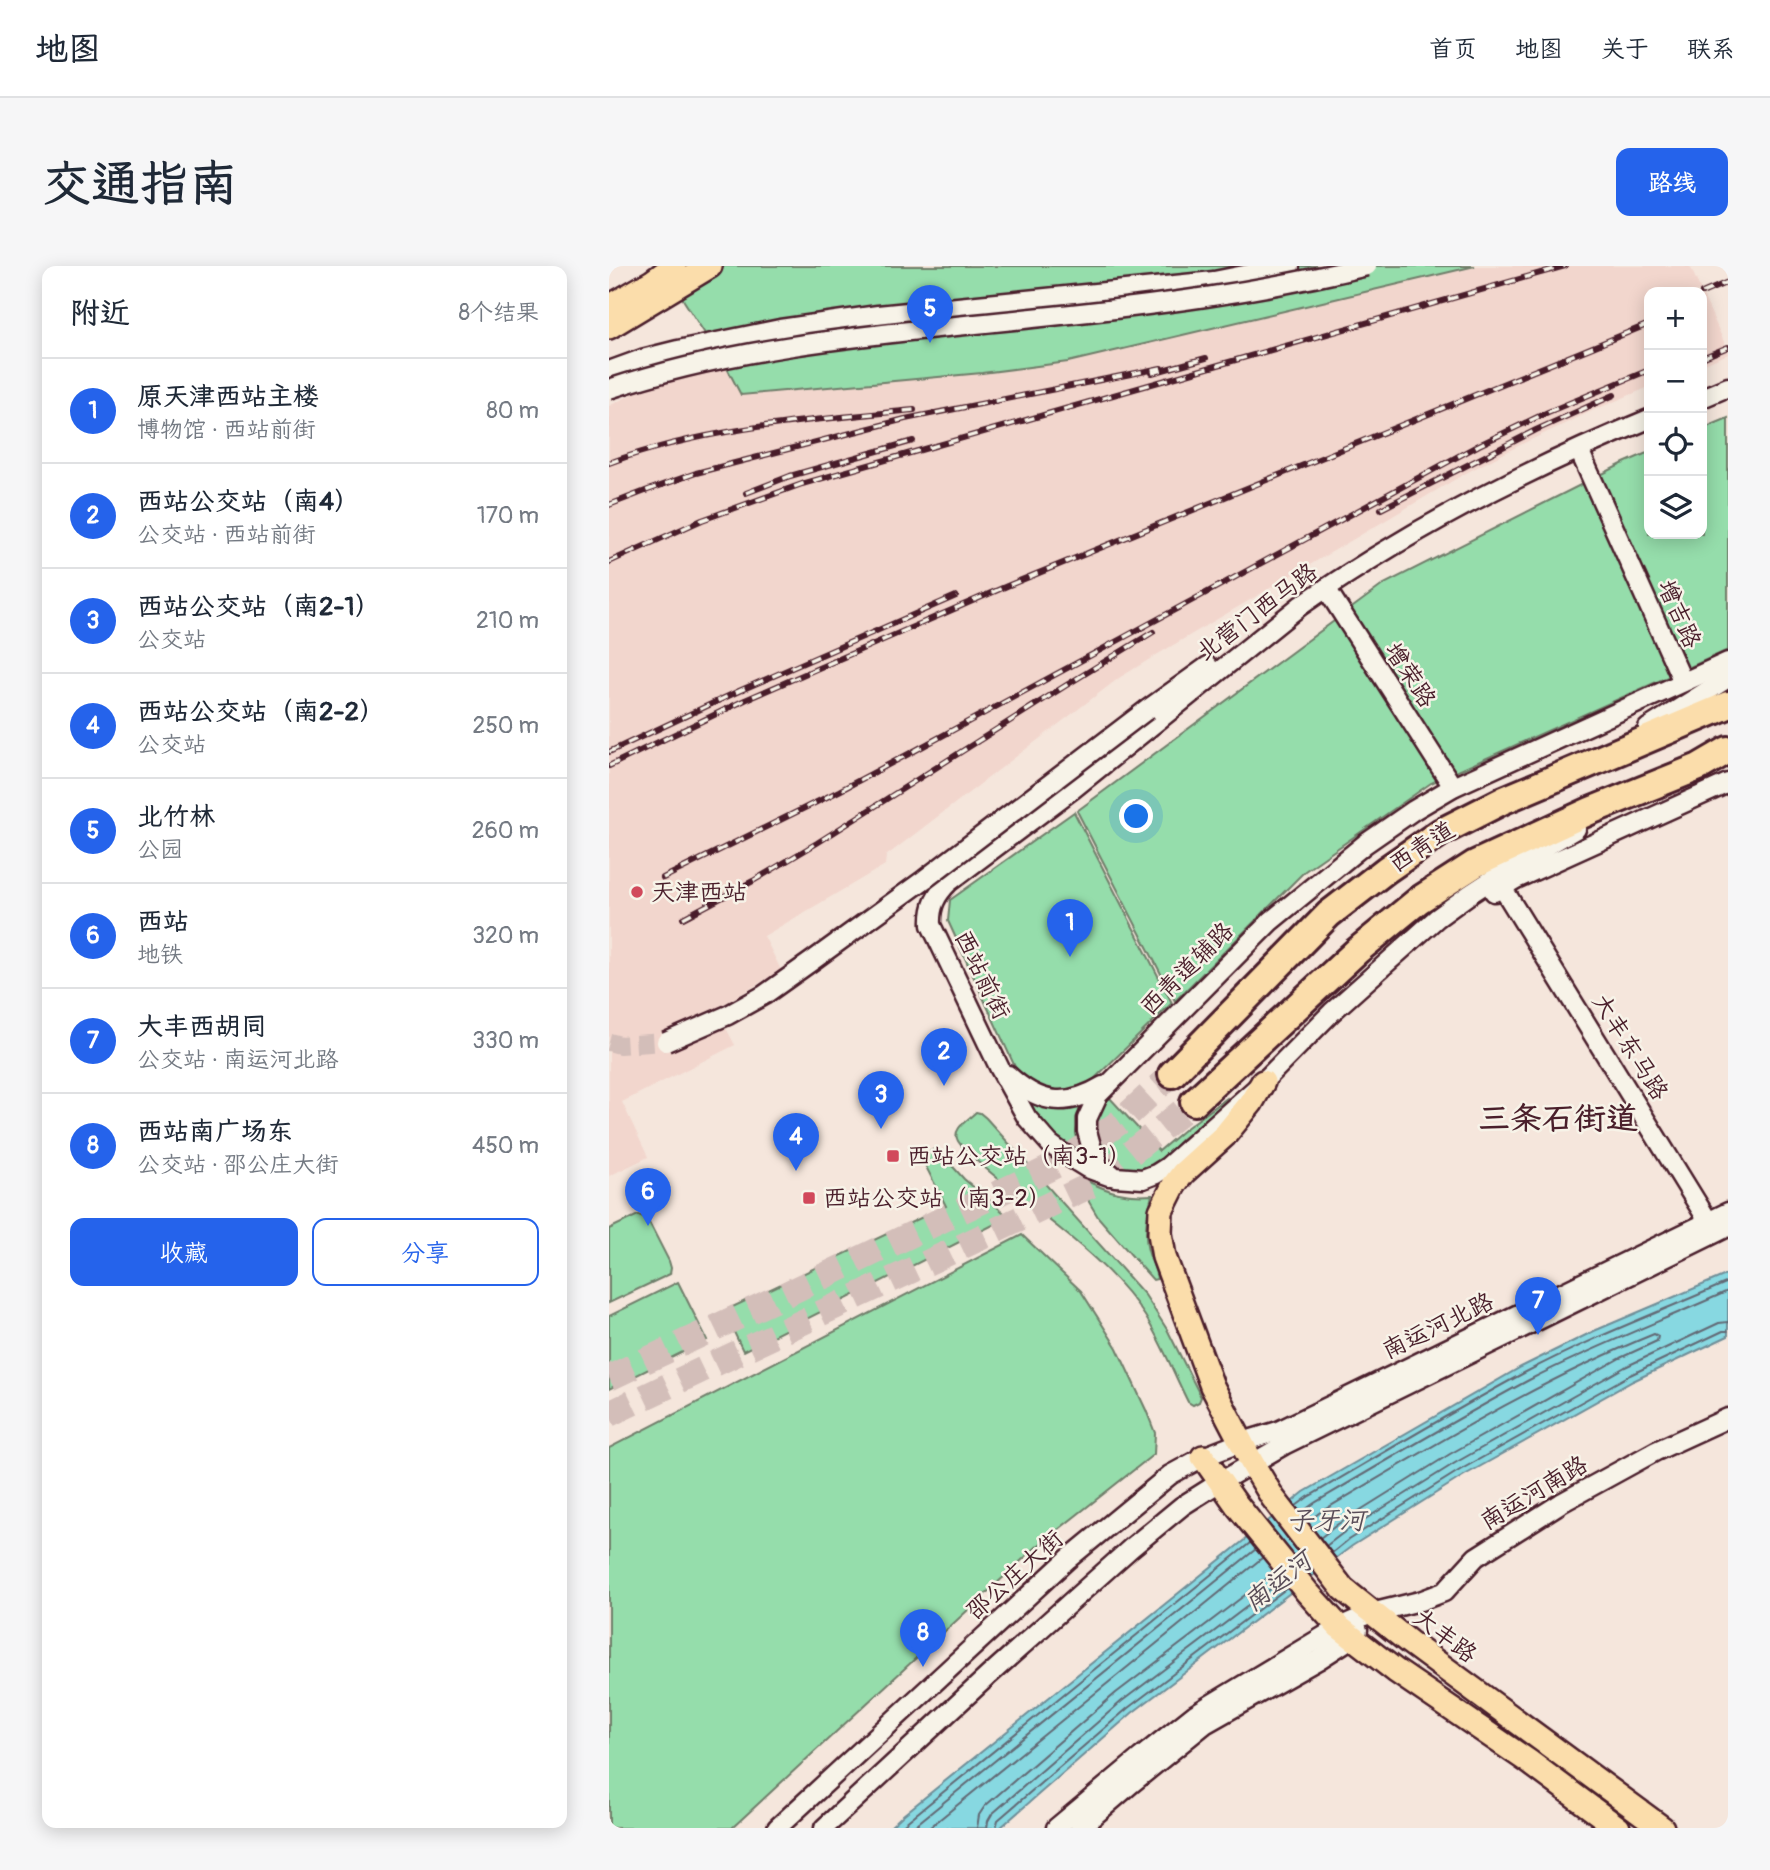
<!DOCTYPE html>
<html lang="zh">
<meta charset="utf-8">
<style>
:root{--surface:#fff;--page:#f6f6f7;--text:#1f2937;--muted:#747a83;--line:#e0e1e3;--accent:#2563eb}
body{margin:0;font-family:Pangolin,"LXGW WenKai TC",sans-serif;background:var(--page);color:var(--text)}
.controls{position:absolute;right:21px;top:21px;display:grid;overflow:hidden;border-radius:14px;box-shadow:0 4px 18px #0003}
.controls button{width:63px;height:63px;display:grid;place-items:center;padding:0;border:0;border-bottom:2px solid var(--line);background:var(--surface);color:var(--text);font:35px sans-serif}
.you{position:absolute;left:528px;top:551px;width:24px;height:24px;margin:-18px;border:5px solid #fff;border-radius:50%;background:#1a73e8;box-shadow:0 0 0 10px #1a73e833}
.badge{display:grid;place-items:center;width:46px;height:46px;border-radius:50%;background:var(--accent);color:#fff;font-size:23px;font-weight:700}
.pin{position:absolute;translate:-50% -58px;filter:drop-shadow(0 2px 4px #0008)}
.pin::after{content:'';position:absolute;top:37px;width:24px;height:21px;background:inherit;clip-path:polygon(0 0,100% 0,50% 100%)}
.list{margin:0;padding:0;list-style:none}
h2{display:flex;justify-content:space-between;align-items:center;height:91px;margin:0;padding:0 28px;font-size:30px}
h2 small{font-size:23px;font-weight:400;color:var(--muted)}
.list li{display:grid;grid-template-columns:46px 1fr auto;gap:21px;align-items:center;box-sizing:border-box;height:105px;padding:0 28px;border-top:2px solid var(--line)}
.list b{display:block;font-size:26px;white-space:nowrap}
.list p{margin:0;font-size:23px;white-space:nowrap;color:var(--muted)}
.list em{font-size:23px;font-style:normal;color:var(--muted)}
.actions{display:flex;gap:14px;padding:21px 28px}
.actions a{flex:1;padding:16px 0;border:2px solid var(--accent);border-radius:14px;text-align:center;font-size:24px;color:var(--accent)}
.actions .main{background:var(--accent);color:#fff}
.icon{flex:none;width:38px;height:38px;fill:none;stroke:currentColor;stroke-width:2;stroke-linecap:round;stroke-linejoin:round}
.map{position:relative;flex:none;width:1119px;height:1562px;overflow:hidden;border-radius:14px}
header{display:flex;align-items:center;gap:42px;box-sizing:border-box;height:98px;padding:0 35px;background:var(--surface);border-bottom:2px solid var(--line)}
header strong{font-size:33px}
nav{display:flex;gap:38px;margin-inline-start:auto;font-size:24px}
.intro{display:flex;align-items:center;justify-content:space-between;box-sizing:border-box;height:168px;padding:0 42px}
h1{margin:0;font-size:49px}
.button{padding:18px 32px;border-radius:14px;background:var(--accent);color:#fff;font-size:24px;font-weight:700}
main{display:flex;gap:42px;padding:0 42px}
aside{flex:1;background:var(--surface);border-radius:14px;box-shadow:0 4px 18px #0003}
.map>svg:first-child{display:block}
.built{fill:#f2d6cd}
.green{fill:#95ddab;stroke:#707e6b;stroke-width:2}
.water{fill:#87d8e1;stroke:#6f8e98;stroke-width:2}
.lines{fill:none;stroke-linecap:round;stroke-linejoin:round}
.shore{stroke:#626974;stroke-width:2}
.minor-tunnel{stroke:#d3beb9;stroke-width:18;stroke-dasharray:18 9;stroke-linecap:butt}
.highway-tunnel{stroke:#d3beb9;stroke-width:26;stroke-dasharray:26 13;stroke-linecap:butt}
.minor-casing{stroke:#4a1f2b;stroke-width:23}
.major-casing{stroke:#4a1f2b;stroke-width:28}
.highway-casing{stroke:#4a1f2b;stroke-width:32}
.minor{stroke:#f7f3e8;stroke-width:18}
.major{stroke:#fbddab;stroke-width:23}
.highway{stroke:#fbddab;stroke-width:26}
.rail-casing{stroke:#4a1f2b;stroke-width:6}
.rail{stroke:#f7f3e8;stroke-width:3.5;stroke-dasharray:10;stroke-linecap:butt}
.minor-bridge-casing{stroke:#4a1f2b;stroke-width:23;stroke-linecap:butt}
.minor-bridge{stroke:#f7f3e8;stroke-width:18}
.poi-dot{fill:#d1495b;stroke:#f7f3e8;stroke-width:2.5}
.labels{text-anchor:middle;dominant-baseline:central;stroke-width:5;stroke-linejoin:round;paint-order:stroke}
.street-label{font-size:24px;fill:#4a1f2b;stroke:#f7f3e8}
.poi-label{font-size:24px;fill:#4a1f2b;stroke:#f7f3e8;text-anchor:start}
.water-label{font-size:26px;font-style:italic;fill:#594d58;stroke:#f7f3e8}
.district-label{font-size:32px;font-weight:bold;fill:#4a1f2b;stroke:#f7f3e8}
</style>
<header>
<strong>地图</strong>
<nav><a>首页</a><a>地图</a><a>关于</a><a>联系</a></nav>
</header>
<div class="intro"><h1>交通指南</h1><a class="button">路线</a></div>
<main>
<aside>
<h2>附近<small>8个结果</small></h2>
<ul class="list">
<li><span class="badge">1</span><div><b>原天津西站主楼</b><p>博物馆 · 西站前街</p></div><em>80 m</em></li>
<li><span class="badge">2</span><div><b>西站公交站（南4）</b><p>公交站 · 西站前街</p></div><em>170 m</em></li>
<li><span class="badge">3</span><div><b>西站公交站（南2-1）</b><p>公交站</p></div><em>210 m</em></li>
<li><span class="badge">4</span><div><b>西站公交站（南2-2）</b><p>公交站</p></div><em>250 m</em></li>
<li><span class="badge">5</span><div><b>北竹林</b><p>公园</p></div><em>260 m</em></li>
<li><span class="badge">6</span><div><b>西站</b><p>地铁</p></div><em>320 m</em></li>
<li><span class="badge">7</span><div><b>大丰西胡同</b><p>公交站 · 南运河北路</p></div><em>330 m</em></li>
<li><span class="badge">8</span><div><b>西站南广场东</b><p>公交站 · 邵公庄大街</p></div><em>450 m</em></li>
</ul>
<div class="actions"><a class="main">收藏</a><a>分享</a></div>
</aside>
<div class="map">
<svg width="1119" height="1562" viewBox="0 0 1119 1562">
<rect width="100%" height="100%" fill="#f5e6dc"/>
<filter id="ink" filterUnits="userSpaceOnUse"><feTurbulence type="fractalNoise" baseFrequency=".0143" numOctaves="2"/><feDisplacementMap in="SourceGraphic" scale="14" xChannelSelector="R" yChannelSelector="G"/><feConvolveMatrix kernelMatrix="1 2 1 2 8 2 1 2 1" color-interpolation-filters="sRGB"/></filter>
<g filter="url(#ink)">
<polygon class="built" points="866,0 1081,0 1119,85 1119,88 1093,99 1093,26 1040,26 1040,121 985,144 915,177 857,207 549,388 510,412 277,590 276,599 155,670 172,704 107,743 126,779 13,836 39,891 0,910 0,140 37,121 118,102 132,129 373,107 459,96"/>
<g class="green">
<polygon points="58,0 866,0 459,96 373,107 132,129 118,102 75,35"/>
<polygon points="1119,152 1119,384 822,517 696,605 566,735 468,545 775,318 1015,197 1040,186 1040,268 1093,268 1093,163"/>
<path d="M 465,546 L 563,737 L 478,820 C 454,832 422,821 406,801 L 339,655 L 341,634 Z"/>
<polygon points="410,828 456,842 471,840 467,868 473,891 441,869"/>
<path d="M 500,831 L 550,885 L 576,863 L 618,832 L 619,834 C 604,847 589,860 573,873 C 561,884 552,899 535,903 C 493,912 470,859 500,831 Z"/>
<path d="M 367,846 L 371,847 L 377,852 L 536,1029 L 559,1065 L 592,1131 L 590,1136 L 584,1139 L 579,1136 C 565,1108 553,1077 536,1050 C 514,1016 481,987 450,962 C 425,942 400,922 375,901 C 367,894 355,885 349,875 C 342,863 359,854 367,846 Z"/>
<polygon points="327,882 355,913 400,951 134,1085 115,1045 337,940 312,891"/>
<path d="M 476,914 C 500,926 516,931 543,929 C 539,945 535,963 538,980 C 540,992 547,1002 548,1013 L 544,1014 L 537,1006 L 489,951 L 480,936 Z"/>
<polygon points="29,949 38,952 60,995 62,1002 61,1008 0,1037 0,963"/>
<polygon points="413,969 472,1025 508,1082 537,1144 546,1167 545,1188 426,1282 123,1562 0,1562 0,1182"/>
<polygon points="69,1016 98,1074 0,1123 0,1050"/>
</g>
<polygon class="water" points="1119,1008 1119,1070 1024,1115 854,1210 743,1280 523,1447 391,1562 280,1562 294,1549 695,1226 912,1101 985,1065"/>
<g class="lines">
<g class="shore">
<path d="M 687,1240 L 699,1231 C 771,1189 842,1146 915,1107 C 981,1072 1051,1046 1119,1016"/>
<path d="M 692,1247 L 704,1238 C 775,1196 847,1153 920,1114 C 985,1080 1053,1055 1119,1025"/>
<path d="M 699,1256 L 710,1247 C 819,1183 927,1116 1045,1068 L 1049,1070 L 1048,1075 L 1011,1092 L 841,1188 L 729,1258 L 711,1272"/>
<polyline points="717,1280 734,1267 846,1197 1016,1101 1110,1057 1119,1056"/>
<polyline points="723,1287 739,1274 851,1204 1021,1109 1114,1065 1119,1065"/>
<polyline points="290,1562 641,1277"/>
<polyline points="303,1562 647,1283"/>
<polyline points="320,1562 653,1292"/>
<polyline points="368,1562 370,1549 376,1540 507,1427 665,1307"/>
<polyline points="378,1562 379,1555 383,1548 513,1435 672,1315"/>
<polyline points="387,1562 389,1554 519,1442 678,1322"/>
</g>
<polyline class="minor-tunnel" points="0,776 11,779 57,776"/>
<g class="highway-tunnel">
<polyline points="0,1112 413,916 453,896 490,871 512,855 563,808"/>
<polyline points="0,1148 482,919 585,836"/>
</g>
<defs>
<g id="minor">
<polyline points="0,105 33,93 69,84 171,63 269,49 605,15 681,0"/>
<polyline points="1093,132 1119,121"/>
<polyline points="970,184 1074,416"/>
<polyline points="717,322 844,521"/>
<polyline points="539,443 599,400"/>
<polyline points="1039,462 1119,412"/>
<polyline points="967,563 910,596 861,628 828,652 723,746 654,816 558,901 547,908 534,913 506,911 492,899 483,883 478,865 478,853 489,829 662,655 756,578 805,544 844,521 1119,396"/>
<polyline points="893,621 1104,963"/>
<polyline points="885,626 907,613 1119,517"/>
<path d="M 399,809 C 430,838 457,842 494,820"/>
<path d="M 500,910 L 478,902 L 452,886 L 441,878 L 418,852 L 391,803 L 322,659 C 321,640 327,629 340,616 L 464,523 L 691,340 C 800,264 918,203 1040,153"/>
<polyline points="168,1562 459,1293 561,1209 594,1191 633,1176 669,1165 1119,946"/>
<polyline points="215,1562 379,1410 522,1282 573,1240 611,1216 675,1179 1119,961"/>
<polyline points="447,1562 532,1491 586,1448 730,1361 762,1347 811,1335 835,1326 867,1291 952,1237 1047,1185 1119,1152"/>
<polyline points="471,1562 522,1518 596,1458 709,1394 743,1372 749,1364"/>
</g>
<g id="major">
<polyline points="0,41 43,16 65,0"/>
<polyline points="0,61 101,0"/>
<polyline points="654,816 642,837 616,869 574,907 565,919 552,945 551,967 555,991 603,1120 643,1197 664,1232 734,1323 800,1376 1053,1562"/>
<polyline points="594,1191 627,1238 698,1326 730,1361 787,1405 919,1495 1009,1562"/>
</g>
<g id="highway">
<polyline points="563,808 720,648 777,604 832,566 895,534 1119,439"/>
<polyline points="585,836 748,685 810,634 866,598 981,545 1090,501 1119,484"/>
</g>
</defs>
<use href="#minor" class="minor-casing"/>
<use href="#major" class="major-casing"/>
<use href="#highway" class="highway-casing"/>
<use href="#minor" class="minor"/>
<use href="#major" class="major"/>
<use href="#highway" class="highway"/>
<defs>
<g id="rail">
<polyline points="1093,27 1119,16"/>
<polyline points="1093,92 1119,81"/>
<polyline points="543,107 597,92"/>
<path d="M 0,197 C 97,161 203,154 305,144"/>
<polyline points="137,227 181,210 304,175"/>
<polyline points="0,239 39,224 87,207 296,153 552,102"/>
<polyline points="772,243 927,164 1005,129"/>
<polyline points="0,296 93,254 193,218 956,0"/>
<polyline points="0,486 130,425 347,330"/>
<polyline points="0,500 136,434 398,320 1040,58"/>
<polyline points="54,612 230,525 307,484 870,179 939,146 1040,104"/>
<polyline points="74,652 144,615 208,577 456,420 544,366"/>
</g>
</defs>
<use href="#rail" class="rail-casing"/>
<use href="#rail" class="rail"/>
<defs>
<g id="minor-bridge">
<path d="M 0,123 C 140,76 288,67 433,51 C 542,40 651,26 758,0"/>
<polyline points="57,776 119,749 155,729 203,695 316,613 539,443"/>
</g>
</defs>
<use href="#minor-bridge" class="minor-bridge-casing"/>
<use href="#minor-bridge" class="minor-bridge"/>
</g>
</g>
<g class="poi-dot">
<circle cx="28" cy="626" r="7"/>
<rect x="277" y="883" width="14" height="14" rx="3.5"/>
<rect x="193" y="925" width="14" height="14" rx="3.5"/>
</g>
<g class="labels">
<g class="street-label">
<text transform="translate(648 346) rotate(-37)">北营门西马路</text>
<text transform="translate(1070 348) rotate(66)">增吉路</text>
<text transform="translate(801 409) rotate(57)">增荣路</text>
<text transform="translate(813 581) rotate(-33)">西青道</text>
<text transform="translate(578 703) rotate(-45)">西青道辅路</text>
<text transform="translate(373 709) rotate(64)">西站前街</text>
<text transform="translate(1021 781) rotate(58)">大丰东马路</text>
<text transform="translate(829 1060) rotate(-26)">南运河北路</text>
<text transform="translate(925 1227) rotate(-31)">南运河南路</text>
<text transform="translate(406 1309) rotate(-42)">邵公庄大街</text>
<text transform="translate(836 1370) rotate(37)">大丰路</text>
</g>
<g class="poi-label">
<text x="42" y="626">天津西站</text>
<text x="298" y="890">西站公交站（南3-1）</text>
<text x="214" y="932">西站公交站（南3-2）</text>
</g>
<g class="water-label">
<text x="717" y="1255">子牙河</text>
<text transform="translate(669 1316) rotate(-38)">南运河</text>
</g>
<g class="district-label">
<text x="949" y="853">三条石街道</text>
</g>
</g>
</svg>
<div class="controls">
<button>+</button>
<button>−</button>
<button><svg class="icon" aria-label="locate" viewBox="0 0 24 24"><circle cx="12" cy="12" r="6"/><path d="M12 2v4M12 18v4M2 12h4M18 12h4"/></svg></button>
<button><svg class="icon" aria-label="layers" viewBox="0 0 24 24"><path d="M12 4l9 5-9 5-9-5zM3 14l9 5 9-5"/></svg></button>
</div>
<div class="you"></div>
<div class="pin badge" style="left:461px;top:691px">1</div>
<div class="pin badge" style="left:335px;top:820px">2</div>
<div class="pin badge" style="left:272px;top:863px">3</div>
<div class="pin badge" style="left:187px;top:905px">4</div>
<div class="pin badge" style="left:321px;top:77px">5</div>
<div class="pin badge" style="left:39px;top:960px">6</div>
<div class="pin badge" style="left:929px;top:1069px">7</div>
<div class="pin badge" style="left:314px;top:1401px">8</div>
</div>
</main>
